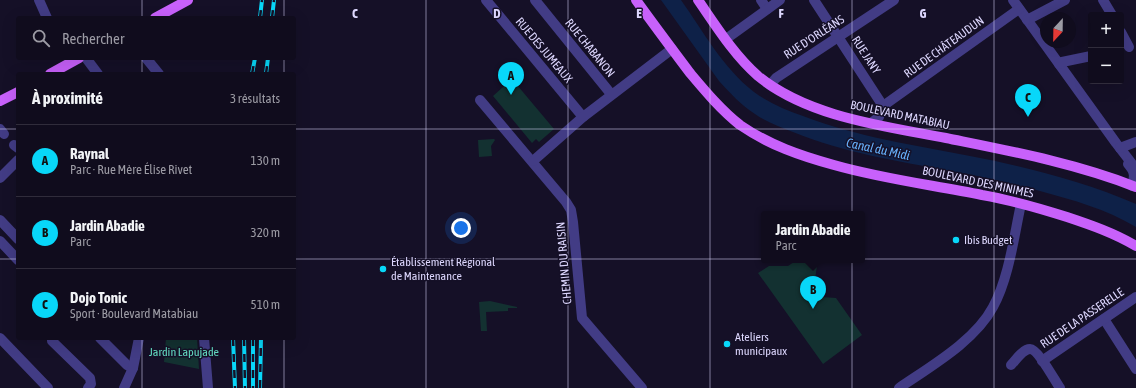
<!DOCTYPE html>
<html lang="fr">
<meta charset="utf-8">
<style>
:root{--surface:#100c1d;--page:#191526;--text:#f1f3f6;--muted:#9c9ba4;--line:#302c3b;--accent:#08d7f9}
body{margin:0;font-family:"Asap Condensed",sans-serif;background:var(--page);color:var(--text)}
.controls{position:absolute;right:12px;top:12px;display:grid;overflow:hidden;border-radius:4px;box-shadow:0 4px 16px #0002}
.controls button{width:36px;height:36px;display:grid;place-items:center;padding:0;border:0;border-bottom:1px solid var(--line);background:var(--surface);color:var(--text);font:20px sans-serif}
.compass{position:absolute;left:1040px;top:12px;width:36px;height:36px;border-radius:50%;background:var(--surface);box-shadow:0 4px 16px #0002;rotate:202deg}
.you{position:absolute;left:461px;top:228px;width:14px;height:14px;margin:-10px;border:3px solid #fff;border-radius:50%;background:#1a73e8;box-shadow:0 0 0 6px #1a73e833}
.badge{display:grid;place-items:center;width:26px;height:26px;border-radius:50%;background:var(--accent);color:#111;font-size:13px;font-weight:700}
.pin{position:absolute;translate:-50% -33px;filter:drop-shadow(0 1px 2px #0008)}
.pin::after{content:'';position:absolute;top:21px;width:14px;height:12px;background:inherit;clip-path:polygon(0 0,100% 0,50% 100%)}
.popup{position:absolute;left:761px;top:211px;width:104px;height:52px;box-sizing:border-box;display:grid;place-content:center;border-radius:4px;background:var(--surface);filter:drop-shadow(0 1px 3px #0005);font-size:13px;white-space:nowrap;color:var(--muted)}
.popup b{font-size:15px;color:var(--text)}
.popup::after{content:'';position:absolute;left:50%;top:100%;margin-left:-8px;border:8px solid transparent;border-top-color:var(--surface)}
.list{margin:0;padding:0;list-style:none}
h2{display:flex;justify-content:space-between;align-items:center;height:52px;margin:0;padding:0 16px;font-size:17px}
h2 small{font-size:13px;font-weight:400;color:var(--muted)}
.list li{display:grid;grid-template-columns:26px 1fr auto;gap:12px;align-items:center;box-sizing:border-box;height:72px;padding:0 16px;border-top:1px solid var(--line)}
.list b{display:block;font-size:15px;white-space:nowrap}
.list p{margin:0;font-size:13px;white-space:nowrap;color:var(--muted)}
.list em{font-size:13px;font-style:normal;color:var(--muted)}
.icon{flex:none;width:22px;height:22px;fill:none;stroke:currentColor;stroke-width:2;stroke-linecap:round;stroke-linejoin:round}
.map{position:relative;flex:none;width:1136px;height:388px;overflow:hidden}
.search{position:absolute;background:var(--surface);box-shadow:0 4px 16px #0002;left:16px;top:16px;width:280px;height:44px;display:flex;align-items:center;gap:10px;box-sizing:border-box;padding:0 14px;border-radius:4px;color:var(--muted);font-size:15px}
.panel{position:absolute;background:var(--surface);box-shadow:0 4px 16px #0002;left:16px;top:72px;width:280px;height:268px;border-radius:4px}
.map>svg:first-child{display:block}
.green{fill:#133131}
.water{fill:#0e2148}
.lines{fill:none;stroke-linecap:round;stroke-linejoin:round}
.minor{stroke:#423c85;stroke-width:10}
.major{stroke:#c861fb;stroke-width:10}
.rail-casing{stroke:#08d7f9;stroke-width:4}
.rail{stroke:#151027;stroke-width:2.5;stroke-dasharray:8;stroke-linecap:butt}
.grid{fill:none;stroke:#ddd7fe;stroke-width:1;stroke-opacity:0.55}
.poi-dot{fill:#08d7f9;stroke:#151027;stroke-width:1.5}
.labels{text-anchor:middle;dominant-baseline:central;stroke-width:3;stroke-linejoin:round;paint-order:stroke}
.street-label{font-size:12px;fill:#ddd7fe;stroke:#151027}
.poi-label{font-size:12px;fill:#ddd7fe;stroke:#151027;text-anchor:start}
.park-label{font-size:12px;fill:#64ddc4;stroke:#151027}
.water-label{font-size:13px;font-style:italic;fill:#67b1fc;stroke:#151027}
.grid-label{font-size:13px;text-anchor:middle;font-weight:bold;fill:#ddd7fe;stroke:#151027;stroke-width:3;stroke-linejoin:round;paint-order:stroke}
</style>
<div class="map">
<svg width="1136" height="388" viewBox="0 0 1136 388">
<rect width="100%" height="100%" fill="#151027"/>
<g class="green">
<polygon points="512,79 554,129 539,142 536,139 532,143 493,96"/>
<polygon points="494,139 495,140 491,146 492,156 479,157 478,140"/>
<polygon points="797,260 823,260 817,266 814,285 822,297 836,298 862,335 823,364 758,273 769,266 788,266"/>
<polygon points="490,301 517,307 517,308 508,308 508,311 486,312 487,331 481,331 479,302"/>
<polygon points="166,338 197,338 199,369 164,362"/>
</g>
<path class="water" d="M 661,0 L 681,0 C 703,31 723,68 754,92 C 769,103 786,110 803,116 C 857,137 914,145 970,156 C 1027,167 1083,181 1136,204 L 1136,227 C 1106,209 1073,200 1040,191 C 1011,183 981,176 951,171 C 898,161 844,153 793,132 C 780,127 766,122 755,114 C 741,105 730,93 719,81 Z"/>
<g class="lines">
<g class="minor">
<polyline points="39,0 47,18"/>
<polyline points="486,0 583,117"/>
<polyline points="535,0 611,94"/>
<polyline points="761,0 767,9"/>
<polyline points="814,0 883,106 879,117 871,123"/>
<polyline points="1013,0 1116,143 1136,169"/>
<polyline points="1103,0 1112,15"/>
<polyline points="1027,20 1065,0"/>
<polyline points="1121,32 1129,47"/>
<polyline points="726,39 780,0"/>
<polyline points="86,58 98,74"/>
<polyline points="146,58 159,74"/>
<polyline points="1059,64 1062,62 1091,56"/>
<polyline points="770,85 776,78 894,0"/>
<polyline points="480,100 566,202 571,210 573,222 582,318 642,388"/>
<polyline points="883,106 1019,9"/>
<polyline points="0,129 4,134"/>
<polyline points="14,145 18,148"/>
<polyline points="1120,148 1136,142"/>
<polyline points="533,161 583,117 672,49"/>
<path d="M 1128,164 C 1135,172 1135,176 1132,186"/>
<polyline points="0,178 18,160"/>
<polyline points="0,220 18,239"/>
<polyline points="0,241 18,260"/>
<polyline points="1104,319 1136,369"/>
<polyline points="0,338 48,388"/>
<polyline points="52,338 52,341 90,378 91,384 88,388"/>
<polyline points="100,338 127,365 133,368"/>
<polyline points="204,338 208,388"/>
<polyline points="1042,361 1136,297"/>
<path d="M 1011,365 C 1015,361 1023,349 1030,349 C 1038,349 1055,381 1060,388"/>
<polyline points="124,388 133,368 139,338"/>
<path d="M 899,388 C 931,366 975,341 993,307 C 1009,278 1014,236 1021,204"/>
</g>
<g class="major">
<path d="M 636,0 C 654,25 672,49 690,73 C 706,92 721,110 740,125 C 769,145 801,156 834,165 C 883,179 933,185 982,195 C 1011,200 1039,208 1067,217 C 1091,225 1114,233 1136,246"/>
<path d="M 698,0 C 716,26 734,55 758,76 C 808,117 884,126 946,138 C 1010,151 1075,163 1136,187"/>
<polyline points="155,18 188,0"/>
<polyline points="50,74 79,58"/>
<polyline points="0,101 18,92"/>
</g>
<defs>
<g id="rail">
<polyline points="260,18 262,0"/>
<polyline points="272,18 274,0"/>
<polyline points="252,74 255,58"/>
<polyline points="266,74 268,58"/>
<polyline points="233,338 235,388"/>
<polyline points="244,338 245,388"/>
<polyline points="253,338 253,388"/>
<polyline points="260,388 261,338"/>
</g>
</defs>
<use href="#rail" class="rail-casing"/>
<use href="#rail" class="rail"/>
</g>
<path class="grid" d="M 142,0 L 142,18M 284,0 L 284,18M 426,0 L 426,388M 568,0 L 568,388M 710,0 L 710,388M 852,0 L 852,388M 994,0 L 994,388M 142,58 L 142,74M 284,58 L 284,74M 0,129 L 18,129M 294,129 L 1136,129M 0,259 L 18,259M 294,259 L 1136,259M 142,338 L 142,388M 284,338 L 284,388"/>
<g class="poi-dot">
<circle cx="956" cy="240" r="4"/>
<circle cx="383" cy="269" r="4"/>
<circle cx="727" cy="344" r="4"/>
</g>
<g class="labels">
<g class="street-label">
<text transform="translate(814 37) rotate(-33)">RUE D'ORLÉANS</text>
<text transform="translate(944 47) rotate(-36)">RUE DE CHÂTEAUDUN</text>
<text transform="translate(590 48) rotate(51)">RUE CHABANON</text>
<text transform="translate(544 50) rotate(50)">RUE DES JUMEAUX</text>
<text transform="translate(866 55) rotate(57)">RUE JANY</text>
<text transform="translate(900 115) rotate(12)">BOULEVARD MATABIAU</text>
<text transform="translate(978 182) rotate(12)">BOULEVARD DES MINIMES</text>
<text transform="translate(564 263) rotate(-95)">CHEMIN DU RAISIN</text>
<text transform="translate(1082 318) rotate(-34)">RUE DE LA PASSERELLE</text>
</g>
<g class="poi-label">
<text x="964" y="240">Ibis Budget</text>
<text x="391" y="262">Établissement Régional<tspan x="391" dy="14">de Maintenance</tspan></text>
<text x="735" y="337">Ateliers<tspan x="735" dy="14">municipaux</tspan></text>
</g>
<g class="park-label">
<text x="184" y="352">Jardin Lapujade</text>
</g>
<g class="water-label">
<text transform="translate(878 149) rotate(12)">Canal du Midi</text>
</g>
</g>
<g class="grid-label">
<text x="355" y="18">C</text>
<text x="497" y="18">D</text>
<text x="639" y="18">E</text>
<text x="781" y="18">F</text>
<text x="923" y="18">G</text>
</g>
</svg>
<div class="controls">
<button>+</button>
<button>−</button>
</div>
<svg class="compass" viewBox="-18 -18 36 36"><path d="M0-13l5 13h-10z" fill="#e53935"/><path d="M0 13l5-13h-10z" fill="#9c9ba4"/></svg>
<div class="you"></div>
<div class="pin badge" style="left:511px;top:95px">A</div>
<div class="pin badge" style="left:813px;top:309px">B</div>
<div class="popup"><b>Jardin Abadie</b>Parc</div>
<div class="pin badge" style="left:1028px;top:117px">C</div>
<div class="search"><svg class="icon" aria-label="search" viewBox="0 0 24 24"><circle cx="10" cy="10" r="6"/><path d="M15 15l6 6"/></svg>Rechercher</div>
<section class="panel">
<h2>À proximité<small>3 résultats</small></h2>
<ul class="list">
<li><span class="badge">A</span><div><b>Raynal</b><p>Parc · Rue Mère Élise Rivet</p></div><em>130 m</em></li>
<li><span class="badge">B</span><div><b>Jardin Abadie</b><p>Parc</p></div><em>320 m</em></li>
<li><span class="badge">C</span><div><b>Dojo Tonic</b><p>Sport · Boulevard Matabiau</p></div><em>510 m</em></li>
</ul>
</section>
</div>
